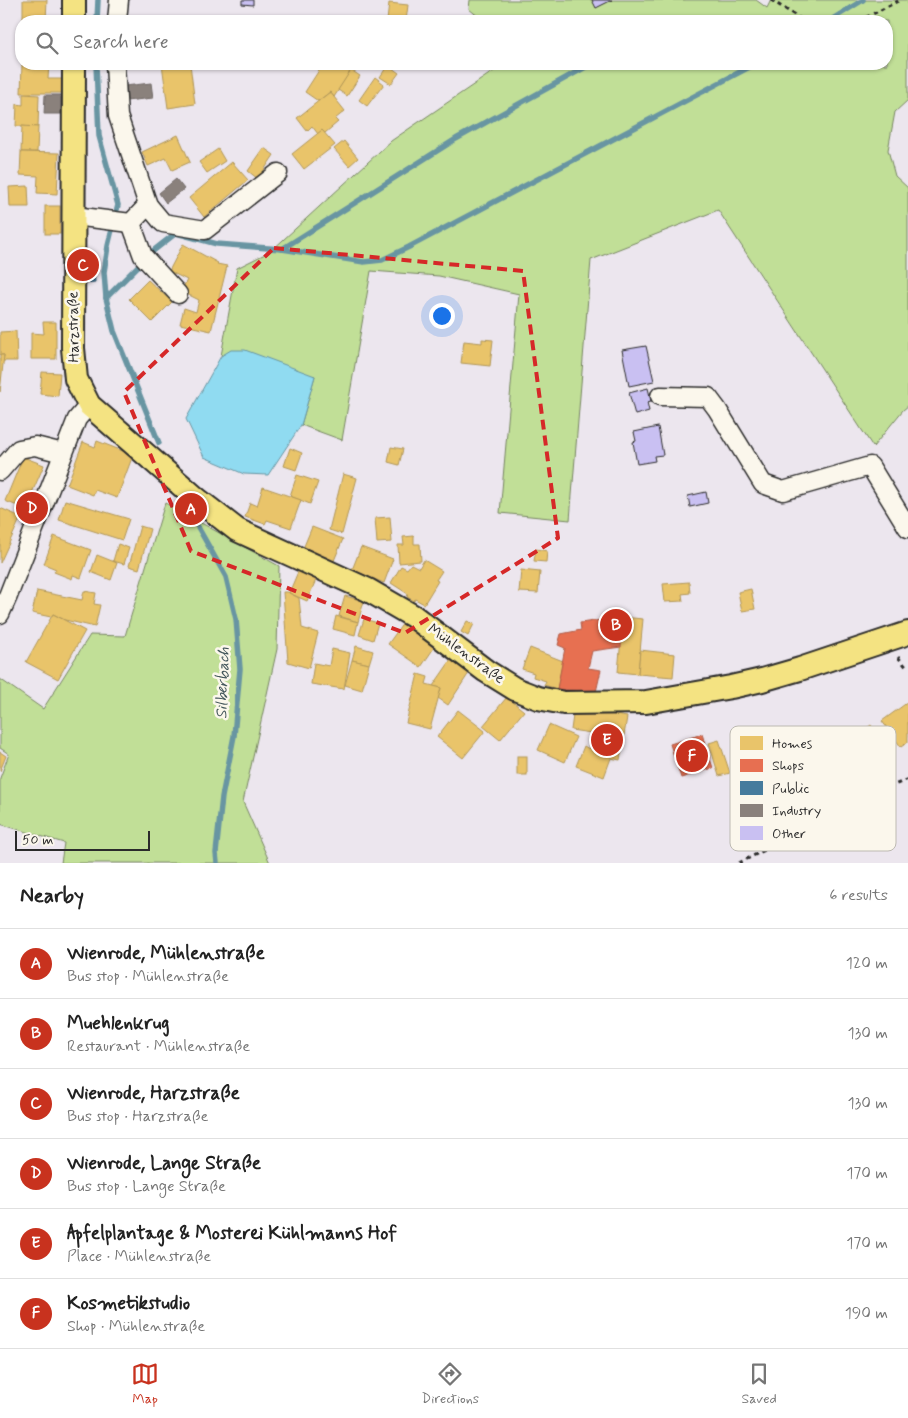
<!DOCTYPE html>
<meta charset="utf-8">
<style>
:root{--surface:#fff;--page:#f6f6f6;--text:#222;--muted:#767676;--line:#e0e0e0;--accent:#c8321e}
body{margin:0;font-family:Mynerve,sans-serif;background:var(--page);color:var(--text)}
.scale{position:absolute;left:15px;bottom:12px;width:135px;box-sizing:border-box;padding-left:5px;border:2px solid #2b2b2b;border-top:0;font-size:14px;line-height:18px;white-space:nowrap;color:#2b2b2b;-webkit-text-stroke:4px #fbf7ec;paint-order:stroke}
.you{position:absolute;left:441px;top:315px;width:18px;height:18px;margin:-12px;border:4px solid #fff;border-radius:50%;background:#1a73e8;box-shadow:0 0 0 8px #1a73e833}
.badge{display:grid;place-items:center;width:32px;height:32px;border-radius:50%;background:var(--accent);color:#fff;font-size:16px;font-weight:700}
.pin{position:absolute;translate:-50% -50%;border:2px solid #fff;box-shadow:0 1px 5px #0006}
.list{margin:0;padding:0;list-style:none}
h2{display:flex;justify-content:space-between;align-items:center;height:65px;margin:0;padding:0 20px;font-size:21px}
h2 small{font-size:16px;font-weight:400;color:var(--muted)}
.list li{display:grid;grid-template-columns:32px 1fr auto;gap:15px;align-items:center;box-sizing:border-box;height:70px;padding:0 20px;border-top:1px solid var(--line)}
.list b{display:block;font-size:19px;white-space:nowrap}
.list p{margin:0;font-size:16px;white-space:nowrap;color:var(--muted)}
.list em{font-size:16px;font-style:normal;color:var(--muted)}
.icon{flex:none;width:28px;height:28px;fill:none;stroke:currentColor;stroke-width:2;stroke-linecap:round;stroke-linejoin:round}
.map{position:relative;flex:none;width:908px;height:863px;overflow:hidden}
.search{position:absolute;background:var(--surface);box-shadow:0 1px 4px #0004;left:15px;right:15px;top:15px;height:55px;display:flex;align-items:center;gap:12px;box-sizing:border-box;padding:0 18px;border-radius:20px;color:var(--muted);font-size:19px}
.sheet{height:485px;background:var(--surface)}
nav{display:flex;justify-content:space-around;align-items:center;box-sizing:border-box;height:70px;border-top:1px solid var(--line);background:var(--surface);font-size:14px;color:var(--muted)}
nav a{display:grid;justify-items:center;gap:2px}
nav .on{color:var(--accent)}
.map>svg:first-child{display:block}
.green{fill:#c1df97;stroke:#768561}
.water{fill:#90dbf1;stroke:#6895a2}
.homes{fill:#e9c46a;stroke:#b09657}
.shops{fill:#e76f51;stroke:#af5b46}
.public{fill:#457b9d;stroke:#3d637b}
.industry{fill:#8a817c;stroke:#6e6764}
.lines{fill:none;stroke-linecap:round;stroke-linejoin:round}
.stream{stroke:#6895a2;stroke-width:5.5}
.building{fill:#c9c0f2;stroke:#2b2b2b}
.minor-casing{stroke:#2b2b2b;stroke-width:21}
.major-casing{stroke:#2b2b2b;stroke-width:26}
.path{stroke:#2b2b2b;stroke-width:3;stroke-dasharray:4 4;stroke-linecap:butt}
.minor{stroke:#fbf7ec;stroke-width:18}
.major{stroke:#f4e382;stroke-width:22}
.marked{fill:none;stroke:#d62828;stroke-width:4;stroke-dasharray:10 6;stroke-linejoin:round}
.labels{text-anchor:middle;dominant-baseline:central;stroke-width:5;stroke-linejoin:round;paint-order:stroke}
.street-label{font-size:15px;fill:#2b2b2b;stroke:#fbf7ec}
.water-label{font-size:16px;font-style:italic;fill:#44575c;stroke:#fbf7ec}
.key{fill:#fbf7ec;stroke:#bdbab2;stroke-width:1}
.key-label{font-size:14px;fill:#2b2b2b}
</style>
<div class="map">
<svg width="908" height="863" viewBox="0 0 908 863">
<rect width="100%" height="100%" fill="#ece6ee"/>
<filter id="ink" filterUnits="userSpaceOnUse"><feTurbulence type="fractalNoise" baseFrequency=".02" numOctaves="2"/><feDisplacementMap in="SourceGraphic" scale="10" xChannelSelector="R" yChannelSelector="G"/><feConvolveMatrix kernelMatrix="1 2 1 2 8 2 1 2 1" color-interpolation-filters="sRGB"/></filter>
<g filter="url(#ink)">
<g class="green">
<polygon points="470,0 756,0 767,8 771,0 908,0 908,100 895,112 888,150 895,176 908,188 908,406 903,410 873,447 718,210 591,260 570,520 500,513 519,294 439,276 371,271 342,440 301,425 315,376 221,356 237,268 271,251 391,141 504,64 887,64 887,21 484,21 469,9"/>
<polygon points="165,503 279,566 277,649 243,802 270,863 61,863 64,843 0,824 0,778 9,754 0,748 0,679 43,709 90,635 125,636"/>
</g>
<polygon class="water" points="231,350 245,350 315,376 301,425 268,475 244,474 204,457 186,419 221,356"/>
<g class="homes">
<polygon points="23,0 47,0 46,21 23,21"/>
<polygon points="389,3 408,5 406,21 387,21"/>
<polygon points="22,64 49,64 48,79 62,79 62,93 21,93"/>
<polygon points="162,64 190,64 195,104 168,108"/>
<polygon points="323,64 346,64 353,68 334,97 330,92 318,101 305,92"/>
<polygon points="388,65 399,73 391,84 380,77"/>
<polygon points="351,70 360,76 347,96 338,90"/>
<polygon points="375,77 384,84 367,106 359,100"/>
<polygon points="330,92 345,111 335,119 338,122 325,133 322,130 318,134 312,126 307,131 297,118"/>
<polygon points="23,94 39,95 38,127 16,126 17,104 23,105"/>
<polygon points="22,126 38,127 37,152 21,152"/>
<polygon points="322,130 335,145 304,169 292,154"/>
<polygon points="178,135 190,162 172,170 166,158 148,166 142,152"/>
<polygon points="344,141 358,158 349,166 334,149"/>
<polygon points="264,148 274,155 258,179 248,171"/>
<polygon points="218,149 225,161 207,173 199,162"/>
<polygon points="21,152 59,153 57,194 37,193 38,176 20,175"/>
<polygon points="232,162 248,180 204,217 189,198"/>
<polygon points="28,186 29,207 10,207 9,187"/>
<rect x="45" y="206" width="15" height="28"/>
<polygon points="183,244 218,263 217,264 227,266 211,331 180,324 184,308 196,312 199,300 181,291 187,280 169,271"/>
<polygon points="148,280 172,302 152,322 129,299"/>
<polygon points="43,322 56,322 56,359 31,359 31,333 44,334"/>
<polygon points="16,331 17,361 3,361 4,355 0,355 0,332"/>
<polygon points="482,339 493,340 490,366 461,363 464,341 482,343"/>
<polygon points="0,355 4,355 0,392"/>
<polygon points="42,372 60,373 58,396 40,394"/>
<polygon points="97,441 133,455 117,498 95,490 93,495 67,485 83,442 95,447"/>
<polygon points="391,447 403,449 399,465 388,462"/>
<polygon points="290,448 302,453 296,470 284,466"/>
<polygon points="23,457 44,465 25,509 5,501"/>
<polygon points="343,474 357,478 342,534 329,530"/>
<polygon points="297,475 318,482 310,504 290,496"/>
<polygon points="263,487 301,500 291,528 267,520 265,524 245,517 250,503 257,506"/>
<polygon points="65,500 129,519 122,540 59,520"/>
<polygon points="0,508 21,517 0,563"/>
<polygon points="390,517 392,542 377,543 375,518"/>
<polygon points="140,526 150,529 139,569 129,566"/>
<polygon points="312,527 343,539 333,563 302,551"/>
<polygon points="54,536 91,550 81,578 73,575 72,579 54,572 56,569 44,564"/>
<polygon points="414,536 414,544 420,544 421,561 399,563 398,545 404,545 403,537"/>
<polygon points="118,544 129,548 124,564 113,561"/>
<polygon points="361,547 393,559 384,583 352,570"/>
<polygon points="536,549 547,551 546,562 534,561"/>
<polygon points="97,555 117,563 111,580 91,572"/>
<polygon points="424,560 442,571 436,580 438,581 424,604 415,599 414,601 407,597 408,594 391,583 401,566 407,569 411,564 419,568"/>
<polygon points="300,567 318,575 307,601 289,593"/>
<polygon points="521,570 540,572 538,593 519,592"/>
<polygon points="689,582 690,593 682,594 683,601 665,602 663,584"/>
<polygon points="751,589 755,609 742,611 738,592"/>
<polygon points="37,591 82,600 84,591 96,593 94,604 100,605 95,627 65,620 53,614 51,617 32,613"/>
<polygon points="283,592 289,592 289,593 299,598 302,628 318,633 309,668 288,662"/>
<polygon points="345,596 364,601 358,622 339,616"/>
<polygon points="53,614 85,631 58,679 26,662"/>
<polygon points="336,616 358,622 355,635 333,629"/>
<polygon points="623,617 643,619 638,674 618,672"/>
<polygon points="364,619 378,623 373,640 359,635"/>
<polygon points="406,619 438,642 421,667 388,644"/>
<polygon points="467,621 474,624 468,636 461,632"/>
<polygon points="356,646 373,651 369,664 352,660"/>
<polygon points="530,648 563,661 557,689 544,685 546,681 533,677 534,673 522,669"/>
<polygon points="332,649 350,653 344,689 311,684 314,663 329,666"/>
<polygon points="640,650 675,654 673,677 638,674"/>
<polygon points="453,657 471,670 448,705 438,698 441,688 433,686"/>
<polygon points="352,660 369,664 362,690 345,685"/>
<polygon points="418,674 428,677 426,684 441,688 430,729 406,723"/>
<polygon points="507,697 524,711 500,740 483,726"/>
<polygon points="908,702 908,742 901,747 882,721"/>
<polygon points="574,708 627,717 620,760 611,758 604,777 576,766 584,746 589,749 591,733 571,730"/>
<polygon points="458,710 485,731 463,758 437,737"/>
<polygon points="549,725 576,737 565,762 538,750"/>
<polygon points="871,725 893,755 872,770 851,740"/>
<polygon points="719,740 730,773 719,776 709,743"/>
<polygon points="0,752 6,756 0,771"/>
<rect x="517" y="756" width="10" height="19"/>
</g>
<g class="shops">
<polygon points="623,617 621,647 592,651 588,668 601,670 596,692 557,689 565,648 558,645 561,634 581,630 580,623"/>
<polygon points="702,734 713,768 681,778 670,744"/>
</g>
<polygon class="public" points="86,267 94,267 95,282 86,283"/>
<g class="industry">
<polygon points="151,83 153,98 126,101 125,86"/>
<polygon points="45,95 61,95 61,114 44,114"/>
<polygon points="176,179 184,189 166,203 159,193"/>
</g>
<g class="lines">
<g class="stream">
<polyline points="834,18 863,0"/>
<polyline points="97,21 98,0"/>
<polyline points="96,64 99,136 118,205 108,246 104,272 106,298 114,331 159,443"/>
<polyline points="282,249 456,139 591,64"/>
<polyline points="106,298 153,251 176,233 217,244 282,249 364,262 382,260 409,247 755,64"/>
<polyline points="190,513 226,577 236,619 240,669 234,736 222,797 216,853 217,863"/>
</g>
</g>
<g class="building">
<polygon points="242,0 253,0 253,5 242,4"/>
<polygon points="592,0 612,0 596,8"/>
<polygon points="646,346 654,381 629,386 622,350"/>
<polygon points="648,388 651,401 647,402 649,411 635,415 629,393"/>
<polygon points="658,427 663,455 654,456 655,461 637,464 633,442 636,441 634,432"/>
<polygon points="706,492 708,503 690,507 688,496"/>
</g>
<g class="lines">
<defs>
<g id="minor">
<polyline points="117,21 119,0"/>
<polyline points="115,64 118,116 148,205 163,223 205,230 278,173"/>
<polyline points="74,216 131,223 148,205"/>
<polyline points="131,223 143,256 178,294"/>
<polyline points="660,396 708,397 717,409 763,484 783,491 870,466 908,528"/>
<polyline points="0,471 19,449 35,446 63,453"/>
<polyline points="0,614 8,596 77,419 89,405"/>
</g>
<g id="major">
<polyline points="74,21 74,0"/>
<polyline points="74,64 73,348 76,379 89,405 197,499 237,530 368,590 413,616 486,671 515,689 538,698 564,703 646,702 731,687 762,680 800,669 908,633"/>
</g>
</defs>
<use href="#minor" class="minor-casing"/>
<use href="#major" class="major-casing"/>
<g class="path">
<polyline points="771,0 804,21"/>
<polyline points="859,21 900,0"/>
<polyline points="898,657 908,669"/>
<polyline points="739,863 879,792 908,779"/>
</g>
<use href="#minor" class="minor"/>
<use href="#major" class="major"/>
</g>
</g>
<path class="marked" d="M 274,248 L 523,271 L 558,538 L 405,633 L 191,551 L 124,392 Z"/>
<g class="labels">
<g class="street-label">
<text transform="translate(74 327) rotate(-91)">Harzstraße</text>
<text transform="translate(466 654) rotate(36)">Mühlenstraße</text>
</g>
<g class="water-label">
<text transform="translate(223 683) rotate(-88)">Silberbach</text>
</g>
</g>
<rect x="730" y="726" width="166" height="125" rx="8" class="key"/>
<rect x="740" y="736" width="23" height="14" fill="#e9c46a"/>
<rect x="740" y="759" width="23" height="13" fill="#e76f51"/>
<rect x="740" y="781" width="23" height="14" fill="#457b9d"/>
<rect x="740" y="804" width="23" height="13" fill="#8a817c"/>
<rect x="740" y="826" width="23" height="14" fill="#c9c0f2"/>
<g class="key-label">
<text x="772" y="748">Homes</text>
<text x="772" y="770">Shops</text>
<text x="772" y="793">Public</text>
<text x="772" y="815">Industry</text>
<text x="772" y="838">Other</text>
</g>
</svg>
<div class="scale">50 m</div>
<div class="you"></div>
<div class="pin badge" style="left:191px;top:509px">A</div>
<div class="pin badge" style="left:616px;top:625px">B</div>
<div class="pin badge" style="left:83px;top:265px">C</div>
<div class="pin badge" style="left:32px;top:508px">D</div>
<div class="pin badge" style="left:607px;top:740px">E</div>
<div class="pin badge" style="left:692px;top:756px">F</div>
<div class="search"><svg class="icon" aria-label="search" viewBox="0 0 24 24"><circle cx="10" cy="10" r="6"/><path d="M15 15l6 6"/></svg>Search here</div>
</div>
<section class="sheet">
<h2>Nearby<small>6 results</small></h2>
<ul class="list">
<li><span class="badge">A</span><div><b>Wienrode, Mühlenstraße</b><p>Bus stop · Mühlenstraße</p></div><em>120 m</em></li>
<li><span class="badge">B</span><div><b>Muehlenkrug</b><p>Restaurant · Mühlenstraße</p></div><em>130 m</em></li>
<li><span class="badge">C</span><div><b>Wienrode, Harzstraße</b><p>Bus stop · Harzstraße</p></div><em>130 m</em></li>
<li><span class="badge">D</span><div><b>Wienrode, Lange Straße</b><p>Bus stop · Lange Straße</p></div><em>170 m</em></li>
<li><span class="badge">E</span><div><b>Apfelplantage &amp; Mosterei Kühlmanns Hof</b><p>Place · Mühlenstraße</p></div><em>170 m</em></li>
<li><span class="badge">F</span><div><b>Kosmetikstudio</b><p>Shop · Mühlenstraße</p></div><em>190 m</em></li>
</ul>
</section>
<nav>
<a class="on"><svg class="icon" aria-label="map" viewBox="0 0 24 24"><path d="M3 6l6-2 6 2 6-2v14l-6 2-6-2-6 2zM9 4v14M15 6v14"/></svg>Map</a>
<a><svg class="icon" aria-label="directions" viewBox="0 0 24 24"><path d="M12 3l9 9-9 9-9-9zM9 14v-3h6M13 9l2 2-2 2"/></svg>Directions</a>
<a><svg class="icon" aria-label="saved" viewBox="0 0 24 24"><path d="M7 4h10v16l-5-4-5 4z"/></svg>Saved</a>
</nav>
